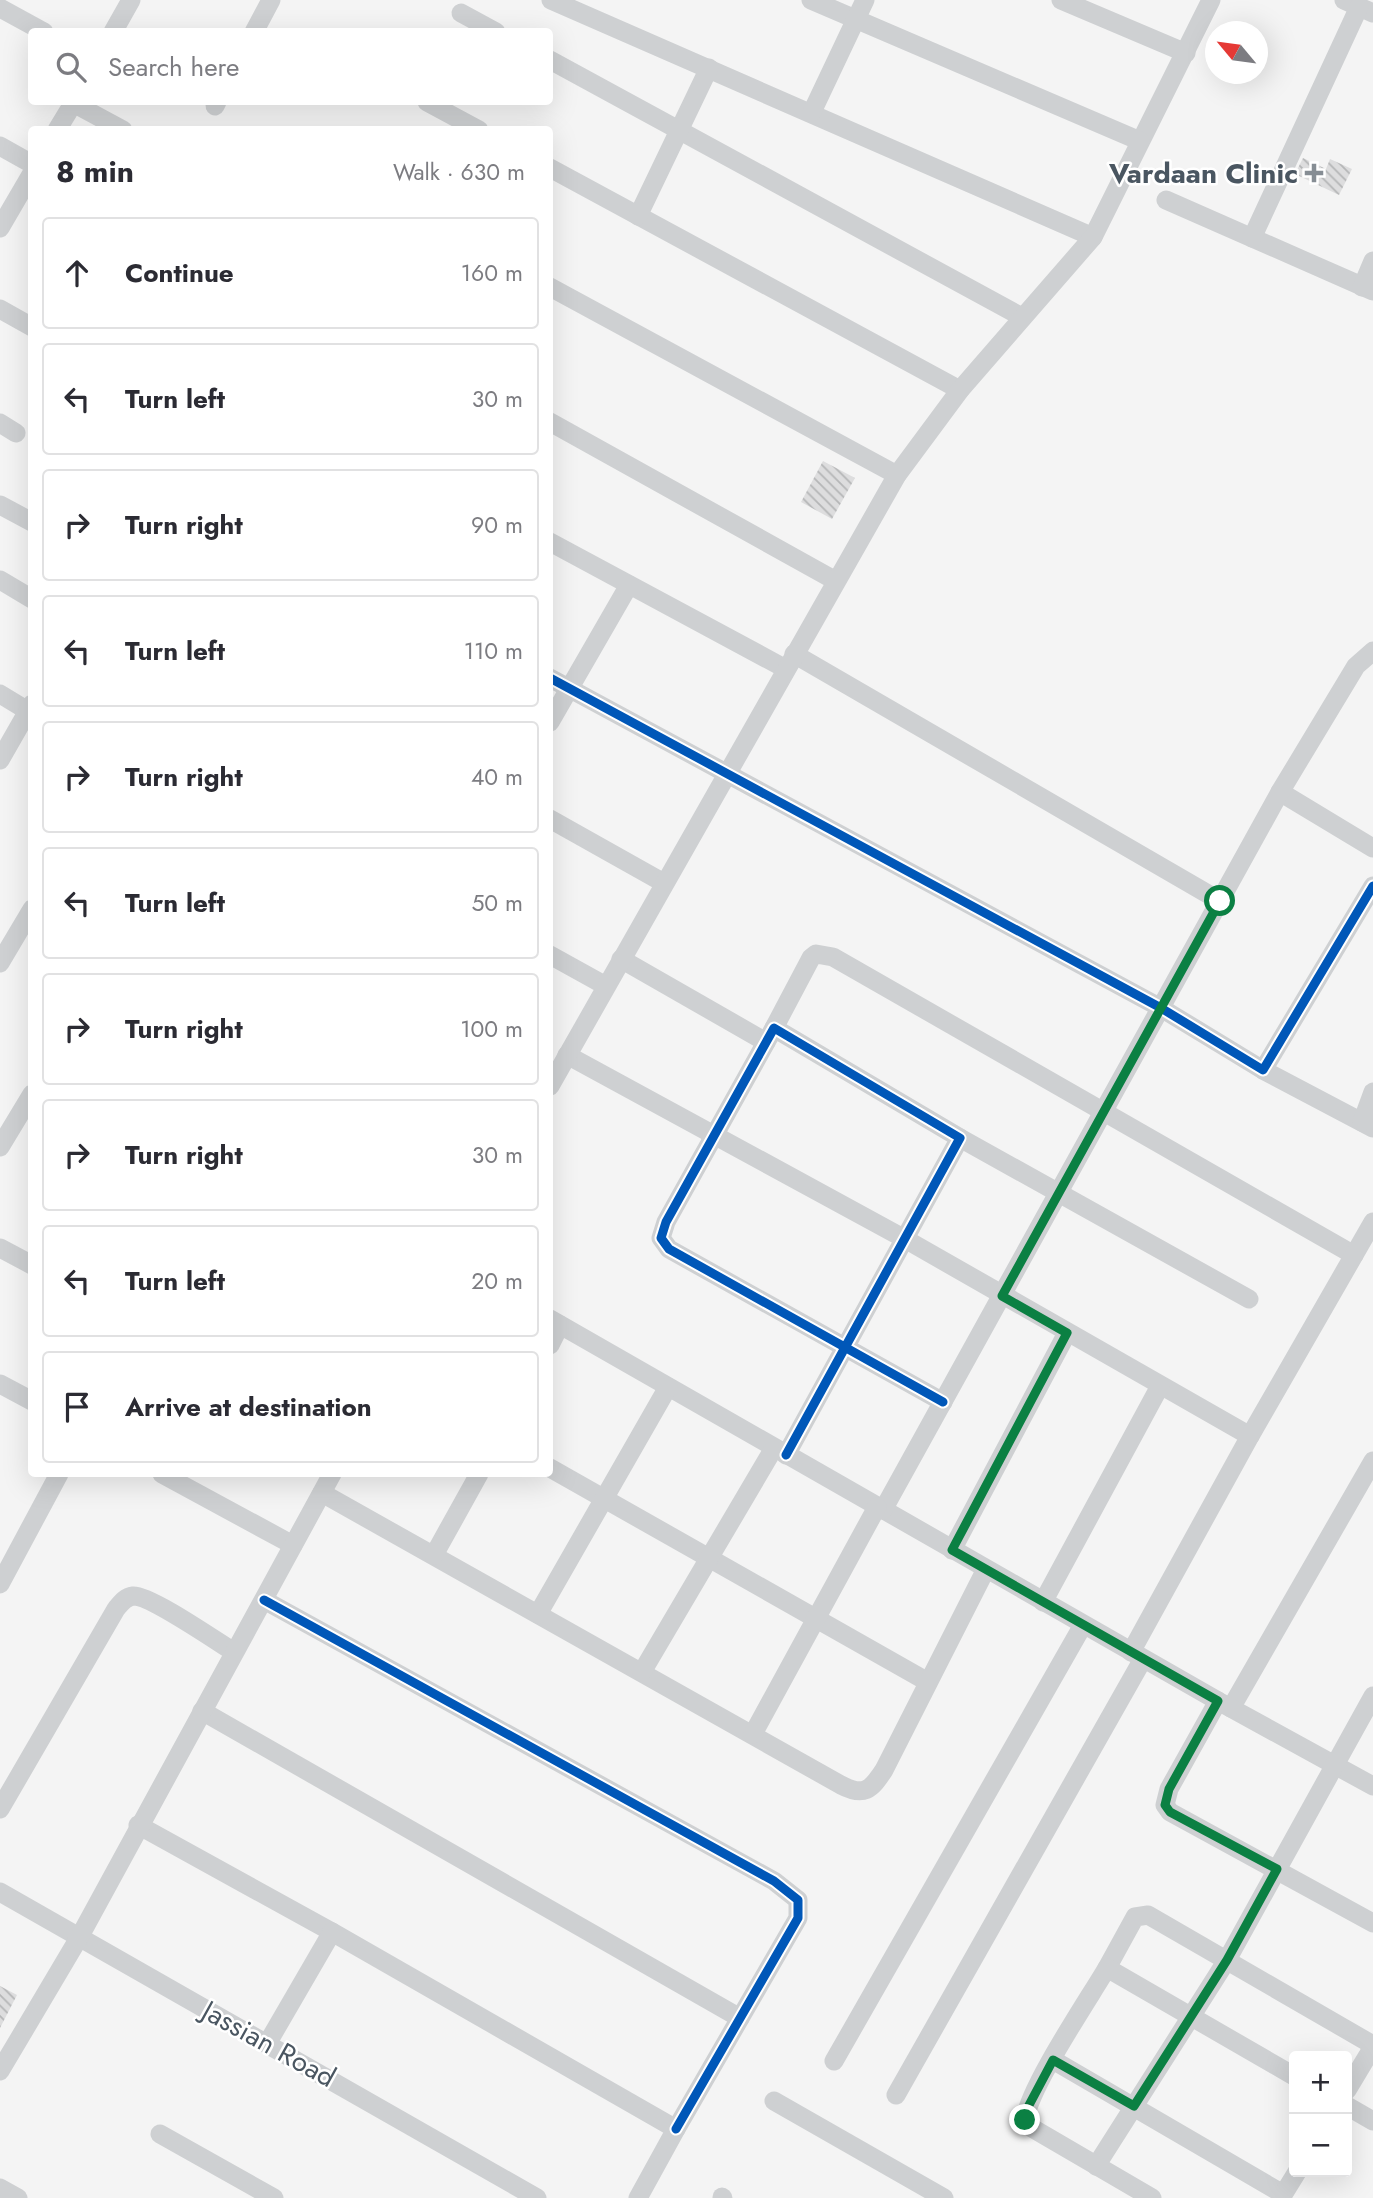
<!DOCTYPE html>
<meta charset="utf-8">
<style>
:root{--surface:#fff;--page:#f2f2f3;--text:#2b2b33;--muted:#7c7c81;--line:#e1e1e2}
body{margin:0;font-family:Jost,sans-serif;background:var(--page);color:var(--text)}
.controls{position:absolute;right:21px;bottom:21px;display:grid;overflow:hidden;border-radius:7px;box-shadow:0 7px 28px #0002}
.controls button{width:63px;height:63px;display:grid;place-items:center;padding:0;border:0;border-bottom:2px solid var(--line);background:var(--surface);color:var(--text);font:35px sans-serif}
.compass{position:absolute;left:1205px;top:21px;width:63px;height:63px;border-radius:50%;background:var(--surface);box-shadow:0 7px 28px #0002;rotate:299deg}
.stop{position:absolute;width:21px;height:21px;margin:-16px;border:5px solid #0b8043;border-radius:50%;background:#fff}
.stop.end{background:#0b8043;border-color:#fff;box-shadow:0 2px 7px #0008}
.list{margin:0;padding:0;list-style:none}
h2{display:flex;justify-content:space-between;align-items:center;height:91px;margin:0;padding:0 28px;font-size:30px}
h2 small{font-size:23px;font-weight:400;color:var(--muted)}
.list li{display:grid;grid-template-columns:46px 1fr auto;gap:21px;align-items:center;box-sizing:border-box;height:112px;margin:0 14px 14px;padding:0 14px;border:2px solid var(--line);border-radius:7px}
.list b{display:block;font-size:26px;white-space:nowrap}
.list em{font-size:23px;font-style:normal;color:var(--muted)}
.icon{flex:none;width:38px;height:38px;fill:none;stroke:currentColor;stroke-width:2;stroke-linecap:round;stroke-linejoin:round}
.map{position:relative;flex:none;width:1373px;height:2198px;overflow:hidden}
.search{position:absolute;background:var(--surface);box-shadow:0 7px 28px #0002;left:28px;top:28px;width:525px;height:77px;display:flex;align-items:center;gap:18px;box-sizing:border-box;padding:0 24px;border-radius:7px;color:var(--muted);font-size:26px}
.panel{position:absolute;background:var(--surface);box-shadow:0 7px 28px #0002;left:28px;top:126px;width:525px;height:1351px;border-radius:7px}
.map>svg:first-child{display:block}
.building{fill:url(#building-back-hatch)}
.lines{fill:none;stroke-linecap:round;stroke-linejoin:round}
.minor{stroke:#ced0d2;stroke-width:19}
.cycleway-casing{stroke:#fff;stroke-width:13}
.cycleway{stroke:#0057b8;stroke-width:9}
.route{stroke:#0b8043;stroke-width:9}
.poi-dot{fill:#868d94;stroke:#fff;stroke-width:2.5}
.labels{text-anchor:middle;dominant-baseline:central;stroke-width:5;stroke-linejoin:round;paint-order:stroke}
.poi-label{font-size:28px;font-weight:bold;fill:#4a5661;stroke:#fff;text-anchor:end}
.street-label{font-size:28px;fill:#4a5661;stroke:#fff}
</style>
<div class="map">
<svg width="1373" height="2198" viewBox="0 0 1373 2198">
<defs>
<pattern id="building-back-hatch" width="6" height="6" patternUnits="userSpaceOnUse" patternTransform="scale(1.75)"><rect width="6" height="6" fill="#ddddde"/><path d="M-1 5l2 2M0 0l6 6M5-1l2 2" fill="none" stroke="#b5b6b7"/></pattern>
</defs>
<rect width="100%" height="100%" fill="#f4f4f4"/>
<g class="building">
<polygon points="1303,158 1326,169 1330,159 1352,169 1339,195 1295,174"/>
<polygon points="823,461 855,478 832,519 801,502"/>
<polygon points="0,1986 17,1995 0,2028"/>
</g>
<g class="lines">
<g class="minor">
<polyline points="551,0 1093,237 1211,0"/>
<polyline points="811,0 1140,141"/>
<polyline points="1061,0 1186,53"/>
<polyline points="1344,0 1373,13"/>
<polyline points="0,8 44,32"/>
<polyline points="461,13 496,32"/>
<polyline points="113,32 131,0"/>
<polyline points="254,32 271,0"/>
<polyline points="550,60 1022,317"/>
<polyline points="427,102 479,130"/>
<polyline points="73,103 123,130"/>
<polyline points="215,106 217,102"/>
<polyline points="812,112 865,0"/>
<polyline points="57,130 74,102"/>
<polyline points="0,146 32,164"/>
<polyline points="550,168 960,390"/>
<polyline points="1166,200 1373,291"/>
<polyline points="638,216 709,68"/>
<polyline points="0,228 32,173"/>
<polyline points="1252,238 1359,7"/>
<polyline points="550,287 897,475"/>
<polyline points="1362,287 1373,261"/>
<polyline points="0,309 32,327"/>
<polyline points="550,422 836,581"/>
<polyline points="0,423 16,433"/>
<polyline points="0,505 32,522"/>
<polyline points="550,542 786,669"/>
<polyline points="0,580 32,599"/>
<polyline points="794,654 1220,901"/>
<polyline points="550,678 1161,1008 1263,1070 1373,886"/>
<polyline points="0,694 28,711"/>
<polyline points="550,722 629,585"/>
<polyline points="0,760 32,704"/>
<polyline points="1280,792 1373,848"/>
<polyline points="550,819 664,883"/>
<polyline points="550,955 606,986"/>
<polyline points="621,959 766,1042"/>
<polyline points="0,963 32,909"/>
<polyline points="774,1028 811,958 816,954 833,957 1354,1255"/>
<polyline points="567,1055 905,1239 1250,1436 1131,1652"/>
<polyline points="1263,1070 1373,1128"/>
<polyline points="550,1086 897,475 960,390 1093,237"/>
<polyline points="1362,1122 1373,1092"/>
<polyline points="960,1138 1249,1299"/>
<polyline points="0,1147 32,1094"/>
<polyline points="0,1248 32,1265"/>
<polyline points="550,1319 1218,1701"/>
<polyline points="550,1345 560,1325"/>
<polyline points="0,1384 32,1401"/>
<polyline points="1250,1436 1373,1222"/>
<path d="M 786,1455 C 844,1349 902,1244 960,1138 L 774,1028 L 666,1222 L 661,1238 L 669,1249 L 943,1402"/>
<polyline points="550,1468 928,1682"/>
<polyline points="162,1474 293,1545"/>
<path d="M 322,1493 L 841,1785 C 864,1797 871,1790 884,1770 L 986,1569"/>
<polyline points="883,1510 1280,792 1356,666 1373,651"/>
<polyline points="952,1550 1067,1333"/>
<polyline points="434,1555 479,1474"/>
<polyline points="0,1584 59,1474"/>
<polyline points="264,1600 774,1881 798,1900 798,1918 676,2129"/>
<polyline points="1043,1602 1160,1386"/>
<polyline points="538,1614 668,1387"/>
<polyline points="642,1672 774,1448"/>
<polyline points="1231,1708 1373,1461"/>
<polyline points="202,1711 740,2018"/>
<polyline points="753,1734 877,1507"/>
<polyline points="1373,1786 1218,1701 1169,1789 1165,1805 1170,1812 1373,1923"/>
<path d="M 0,1809 L 116,1609 C 121,1603 125,1597 133,1596 C 150,1595 216,1641 234,1652"/>
<polyline points="138,1825 332,1932"/>
<polyline points="0,1892 537,2198"/>
<polyline points="1107,1968 1135,1917 1148,1915 1373,2045"/>
<polyline points="267,2044 332,1932 676,2129 638,2198"/>
<polyline points="1053,2060 1283,2194"/>
<polyline points="834,2061 1083,1625"/>
<polyline points="0,2071 80,1936 332,1474"/>
<polyline points="1347,2090 1373,2047"/>
<polyline points="896,2095 1143,1659"/>
<polyline points="774,2101 944,2198"/>
<polyline points="1347,2106 1373,2121"/>
<polyline points="160,2134 274,2198"/>
<polyline points="1096,2166 1227,1960 1373,1696"/>
<polyline points="0,2188 18,2198"/>
<polyline points="722,2197 723,2198"/>
<path d="M 1152,2198 L 1032,2128 L 1025,2120 C 1028,2089 1088,2000 1107,1968 L 1294,2076"/>
<polyline points="1281,2198 1297,2172"/>
</g>
<defs>
<g id="cycleway">
<polyline points="550,678 1161,1008 1263,1070 1373,886"/>
<path d="M 786,1455 C 844,1349 902,1244 960,1138 L 774,1028 L 666,1222 L 661,1238 L 669,1249 L 943,1402"/>
<polyline points="264,1600 774,1881 798,1900 798,1918 676,2129"/>
</g>
</defs>
<use href="#cycleway" class="cycleway-casing"/>
<use href="#cycleway" class="cycleway"/>
</g>
<g class="lines">
<polyline class="route" points="1025,2120 1028,2107 1053,2060 1134,2106 1227,1960 1277,1869 1170,1812 1165,1805 1169,1789 1218,1701 952,1550 1067,1333 1002,1296 1220,901"/>
</g>
<path class="poi-dot" d="M1310.5 162.5h7v7h7v7h-7v7h-7v-7h-7v-7h7z"/>
<g class="labels">
<g class="poi-label">
<text x="1298" y="173">Vardaan Clinic</text>
</g>
<g class="street-label">
<text transform="translate(269 2044) rotate(29)">Jassian Road</text>
</g>
</g>
</svg>
<div class="controls">
<button>+</button>
<button>−</button>
</div>
<svg class="compass" viewBox="-18 -18 36 36"><path d="M0-13l5 13h-10z" fill="#e53935"/><path d="M0 13l5-13h-10z" fill="#7c7c81"/></svg>
<div class="stop" style="left:1220px;top:901px"></div>
<div class="stop end" style="left:1025px;top:2120px"></div>
<div class="search"><svg class="icon" aria-label="search" viewBox="0 0 24 24"><circle cx="10" cy="10" r="6"/><path d="M15 15l6 6"/></svg>Search here</div>
<section class="panel">
<h2>8 min<small>Walk · 630 m</small></h2>
<ul class="list">
<li><svg class="icon" aria-label="ahead" viewBox="0 0 24 24"><path d="M12 20V5M6 11l6-6 6 6"/></svg><div><b>Continue</b></div><em>160 m</em></li>
<li><svg class="icon" aria-label="left" viewBox="0 0 24 24"><path d="M17 20v-9H6M10 6l-5 5 5 5"/></svg><div><b>Turn left</b></div><em>30 m</em></li>
<li><svg class="icon" aria-label="right" viewBox="0 0 24 24"><path d="M7 20v-9h11M14 6l5 5-5 5"/></svg><div><b>Turn right</b></div><em>90 m</em></li>
<li><svg class="icon" aria-label="left" viewBox="0 0 24 24"><path d="M17 20v-9H6M10 6l-5 5 5 5"/></svg><div><b>Turn left</b></div><em>110 m</em></li>
<li><svg class="icon" aria-label="right" viewBox="0 0 24 24"><path d="M7 20v-9h11M14 6l5 5-5 5"/></svg><div><b>Turn right</b></div><em>40 m</em></li>
<li><svg class="icon" aria-label="left" viewBox="0 0 24 24"><path d="M17 20v-9H6M10 6l-5 5 5 5"/></svg><div><b>Turn left</b></div><em>50 m</em></li>
<li><svg class="icon" aria-label="right" viewBox="0 0 24 24"><path d="M7 20v-9h11M14 6l5 5-5 5"/></svg><div><b>Turn right</b></div><em>100 m</em></li>
<li><svg class="icon" aria-label="right" viewBox="0 0 24 24"><path d="M7 20v-9h11M14 6l5 5-5 5"/></svg><div><b>Turn right</b></div><em>30 m</em></li>
<li><svg class="icon" aria-label="left" viewBox="0 0 24 24"><path d="M17 20v-9H6M10 6l-5 5 5 5"/></svg><div><b>Turn left</b></div><em>20 m</em></li>
<li><svg class="icon" aria-label="arrive" viewBox="0 0 24 24"><path d="M6 21V4h12l-3 4 3 4H6"/></svg><div><b>Arrive at destination</b></div></li>
</ul>
</section>
</div>
